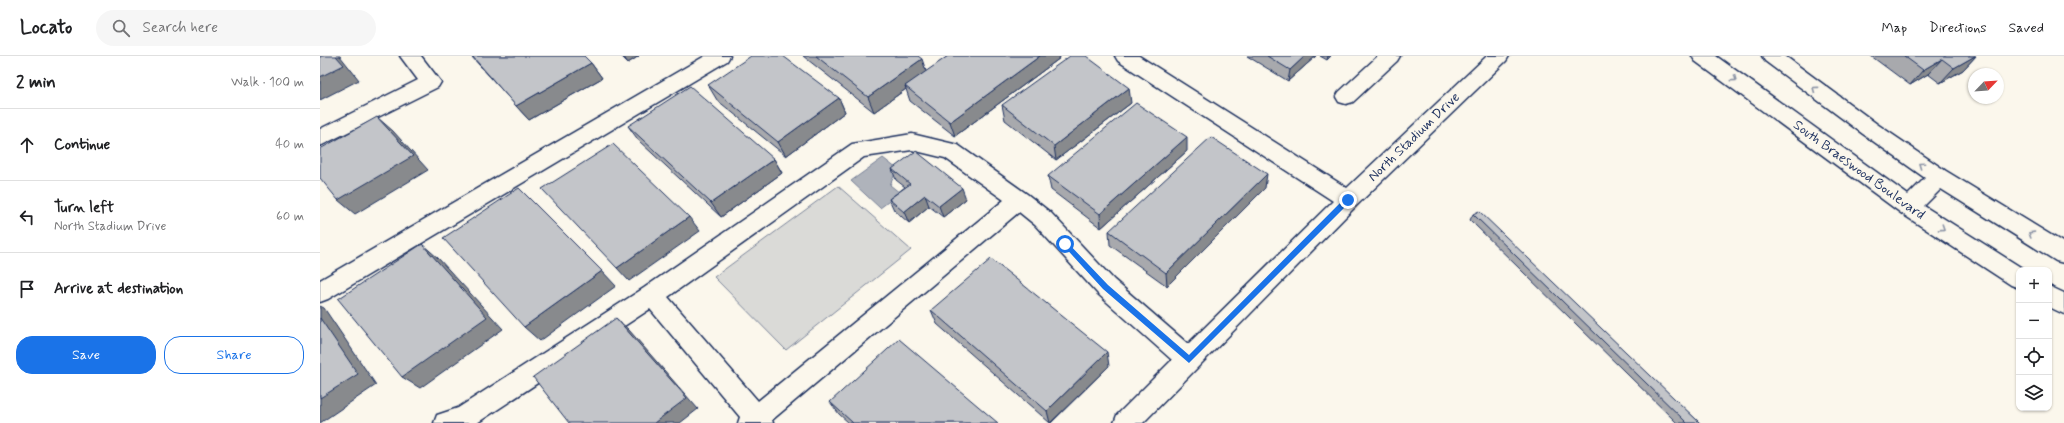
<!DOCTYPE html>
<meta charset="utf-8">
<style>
:root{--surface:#fff;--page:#f6f6f6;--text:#202124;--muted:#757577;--line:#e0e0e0;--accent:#1a73e8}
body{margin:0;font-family:Mynerve,sans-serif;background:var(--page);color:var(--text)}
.controls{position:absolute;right:12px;bottom:12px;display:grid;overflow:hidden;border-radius:8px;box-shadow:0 1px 3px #0004}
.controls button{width:36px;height:36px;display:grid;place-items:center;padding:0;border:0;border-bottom:1px solid var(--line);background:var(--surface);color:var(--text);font:20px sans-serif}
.compass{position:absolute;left:1648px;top:12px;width:36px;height:36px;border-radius:50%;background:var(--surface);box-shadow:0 1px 3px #0004;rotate:65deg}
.stop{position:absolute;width:12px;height:12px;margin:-9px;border:3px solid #1a73e8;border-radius:50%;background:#fff}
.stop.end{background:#1a73e8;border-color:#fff;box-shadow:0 1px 4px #0008}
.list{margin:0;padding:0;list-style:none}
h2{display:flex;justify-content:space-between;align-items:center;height:52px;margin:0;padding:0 16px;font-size:17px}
h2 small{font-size:13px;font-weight:400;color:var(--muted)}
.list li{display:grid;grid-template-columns:26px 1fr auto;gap:12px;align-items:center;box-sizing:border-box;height:72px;padding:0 16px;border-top:1px solid var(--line)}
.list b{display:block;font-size:15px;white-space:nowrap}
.list p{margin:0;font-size:13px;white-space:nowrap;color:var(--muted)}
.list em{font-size:13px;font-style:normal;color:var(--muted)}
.actions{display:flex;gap:8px;padding:12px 16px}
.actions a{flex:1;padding:9px 0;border:1px solid var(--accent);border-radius:16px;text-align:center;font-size:14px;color:var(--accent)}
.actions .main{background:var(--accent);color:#fff}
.icon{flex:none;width:22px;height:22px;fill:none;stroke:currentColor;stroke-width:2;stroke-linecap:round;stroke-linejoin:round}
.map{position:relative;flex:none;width:1744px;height:367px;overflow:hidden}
header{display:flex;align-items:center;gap:24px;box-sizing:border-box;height:56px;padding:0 20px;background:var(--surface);border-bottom:1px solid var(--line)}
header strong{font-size:19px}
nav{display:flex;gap:22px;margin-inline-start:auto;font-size:14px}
.search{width:280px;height:36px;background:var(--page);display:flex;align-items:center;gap:10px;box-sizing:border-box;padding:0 14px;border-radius:22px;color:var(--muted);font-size:15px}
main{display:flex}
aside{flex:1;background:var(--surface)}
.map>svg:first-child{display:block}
.green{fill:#dadad7;stroke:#7a849a}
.water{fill:#afb3bb;stroke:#747e96}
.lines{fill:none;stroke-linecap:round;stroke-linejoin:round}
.minor-casing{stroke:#1b2f5e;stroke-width:3}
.major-casing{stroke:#1b2f5e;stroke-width:3}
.minor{fill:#fbf7ec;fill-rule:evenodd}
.major{fill:#fbf7ec;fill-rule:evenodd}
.wall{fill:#a8a9ad;stroke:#1b2f5e}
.shaded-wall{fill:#888a8d;stroke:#1b2f5e}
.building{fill:#c3c5c9;stroke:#1b2f5e}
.oneway{stroke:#8b93a5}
.route{fill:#1a73e8}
.labels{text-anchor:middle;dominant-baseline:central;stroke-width:3.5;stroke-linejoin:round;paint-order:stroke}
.street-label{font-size:14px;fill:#1b2f5e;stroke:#fbf7ec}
</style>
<header>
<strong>Locato</strong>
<div class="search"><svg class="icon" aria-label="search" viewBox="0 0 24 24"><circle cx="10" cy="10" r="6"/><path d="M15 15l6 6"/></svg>Search here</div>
<nav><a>Map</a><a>Directions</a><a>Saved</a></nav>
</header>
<main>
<aside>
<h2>2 min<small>Walk · 100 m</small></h2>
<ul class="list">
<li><svg class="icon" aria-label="ahead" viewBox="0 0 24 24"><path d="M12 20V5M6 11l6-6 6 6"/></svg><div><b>Continue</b></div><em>40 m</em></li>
<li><svg class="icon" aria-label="left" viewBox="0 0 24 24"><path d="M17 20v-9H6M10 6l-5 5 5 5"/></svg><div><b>Turn left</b><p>North Stadium Drive</p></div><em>60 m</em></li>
<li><svg class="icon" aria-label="arrive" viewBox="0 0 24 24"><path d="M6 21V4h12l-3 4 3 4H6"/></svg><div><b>Arrive at destination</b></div></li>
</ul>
<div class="actions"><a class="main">Save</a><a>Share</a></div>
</aside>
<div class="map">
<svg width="1744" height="367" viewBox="0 0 1744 367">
<rect width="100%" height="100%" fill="#fbf7ec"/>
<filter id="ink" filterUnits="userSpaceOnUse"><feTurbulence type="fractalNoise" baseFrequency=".025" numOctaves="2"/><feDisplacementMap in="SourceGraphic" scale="8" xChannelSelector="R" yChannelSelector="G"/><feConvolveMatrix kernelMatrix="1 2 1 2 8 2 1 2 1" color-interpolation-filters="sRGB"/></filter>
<g filter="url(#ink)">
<polygon class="green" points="518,130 591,194 466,294 394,221"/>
<polygon class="water" points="563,102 577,113 570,129 580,137 560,152 531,125"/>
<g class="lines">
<defs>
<g id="minor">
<polygon points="80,0 101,0 121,26 118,31 0,90 0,73 98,24"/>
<polygon points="385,0 410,0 407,5 8,243 0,246 0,224"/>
<path d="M 795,0 L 819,0 L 1027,132 L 1167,0 L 1189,0 L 1186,5 L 1036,150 L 823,367 L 794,367 L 797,359 L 852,304 L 778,238 L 715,169 L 699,156 L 452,364 L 453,367 L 418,367 L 420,361 L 330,253 L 157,367 L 114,367 L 117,359 L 138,352 L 324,232 L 532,88 L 592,78 L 638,89 L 707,138 L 731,157 L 794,224 L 868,288 L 1013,145 L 798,5 ZM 592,94 L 625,102 L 684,144 L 438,345 L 348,241 L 544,101 Z"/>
<polygon points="1058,0 1080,0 1077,5 1033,46 1026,48 1019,46 1016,41 1019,36"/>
</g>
<g id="major">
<polygon points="1372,0 1396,0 1588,139 1605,122 1543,78 1445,5 1442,0 1465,0 1557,68 1626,115 1744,187 1744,207 1736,205 1621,133 1604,150 1705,214 1699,214 1699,232 1691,229 1581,157 1375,5"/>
<polygon points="1729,230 1744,237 1744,258 1729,251"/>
</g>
</defs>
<use href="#minor" class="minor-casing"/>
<use href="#major" class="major-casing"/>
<use href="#minor" class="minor"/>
<use href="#major" class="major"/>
</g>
<g class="wall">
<polygon points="151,0 264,0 271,7 282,22 209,64"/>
<polygon points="301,0 319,0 308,7"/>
<polygon points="483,0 598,0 606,16 628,0 739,0 740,2 635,80 590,45 586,33 554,56"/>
<polygon points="927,0 996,0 968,25"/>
<polygon points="1000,0 1011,0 1007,4"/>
<polygon points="1551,0 1656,0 1643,14 1620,27 1608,18 1590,29"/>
<polygon points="388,29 519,42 525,56 466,100 397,44"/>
<polygon points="811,47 736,104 685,64 682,49"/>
<polygon points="308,70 454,103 462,117 401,161 319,85"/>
<polygon points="867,95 781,172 731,134 728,120"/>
<polygon points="572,113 646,143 623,161 609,150 589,167 574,154 569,143 585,131 576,124"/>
<polygon points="945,132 847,230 790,189 789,175"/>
<polygon points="1153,158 1380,367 1357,367 1150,164"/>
<polygon points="611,254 789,310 731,367 730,367 617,268"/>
<polygon points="510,346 678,367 529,367 519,358"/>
</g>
<g class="shaded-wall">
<polygon points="16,0 20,0 39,24 0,44 0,21"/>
<polygon points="303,0 319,0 308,7"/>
<polygon points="720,0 739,0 740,2 635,80 630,66"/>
<polygon points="985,0 996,0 968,25 970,14"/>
<polygon points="1008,0 1011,0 1007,4"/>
<polygon points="1655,0 1656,0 1643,14 1620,27 1634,12"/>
<polygon points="602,3 607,18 585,30 586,33 554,56 548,41"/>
<polygon points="1622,3 1608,18 1590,29 1603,14"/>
<polygon points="271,7 282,22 209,64 196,50"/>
<polygon points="809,32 811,47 736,104 734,90"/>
<polygon points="519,42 525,56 466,100 458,86"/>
<polygon points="57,61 73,75 108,114 35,158 18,144"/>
<polygon points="867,81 867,95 781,172 780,158"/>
<polygon points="454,103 462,117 401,161 391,147"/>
<polygon points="947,118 945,132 847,230 846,217"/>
<polygon points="642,132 646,143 623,161 619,150"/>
<polygon points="605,139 609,150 589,167 584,156"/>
<polygon points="369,161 380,175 309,225 297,212"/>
<polygon points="102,188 118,202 183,273 100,332 82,321"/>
<polygon points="282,215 296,230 220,285 204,271"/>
<polygon points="0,250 4,252 56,329 0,367"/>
<polygon points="296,262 309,274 378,353 360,367 334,367"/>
<polygon points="787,296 789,310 730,367 727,355"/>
</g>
<g class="building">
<polygon points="0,0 16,0 24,9 0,21"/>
<polygon points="152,0 264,0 271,7 196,50"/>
<polygon points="431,0 463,0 519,42 458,86 388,29"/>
<polygon points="496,0 598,0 602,3 548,41"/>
<polygon points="628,0 720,0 630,66 585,30"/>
<polygon points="750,0 766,0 809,32 734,90 682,49"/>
<polygon points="947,0 985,0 970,14"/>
<polygon points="1584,0 1655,0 1634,12 1622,3 1603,14"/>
<polygon points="370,30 454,103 391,147 308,70"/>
<polygon points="816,47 867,81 780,158 728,120"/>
<polygon points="57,61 93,100 18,144 0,122 0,93"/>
<polygon points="891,81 947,118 846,217 789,175"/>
<polygon points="293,88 369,161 297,212 222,133"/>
<polygon points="596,95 642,132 619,150 605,139 584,156 569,143 590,128 572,113"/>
<polygon points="199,132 282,215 204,271 123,182"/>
<polygon points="1159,155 1380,367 1367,367 1153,158"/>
<polygon points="102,188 167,261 82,321 18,243"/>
<polygon points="671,203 787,296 727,355 611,254"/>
<polygon points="0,262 38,318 0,342"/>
<polygon points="296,262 367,342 334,367 249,367 213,321"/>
<polygon points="579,283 678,367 533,367 510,346"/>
</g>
<defs><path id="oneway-chevron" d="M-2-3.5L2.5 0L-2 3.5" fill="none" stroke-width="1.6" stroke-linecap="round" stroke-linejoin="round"/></defs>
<g class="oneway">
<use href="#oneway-chevron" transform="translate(1414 23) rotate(36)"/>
<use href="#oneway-chevron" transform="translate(1495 33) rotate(-144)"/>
<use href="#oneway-chevron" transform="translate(1601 109) rotate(-145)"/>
<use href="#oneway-chevron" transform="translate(1622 172) rotate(33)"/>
<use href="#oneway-chevron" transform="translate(1711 178) rotate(-148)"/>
</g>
</g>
<polygon class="route" points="1025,142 1030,142 1030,146 869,307 783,233 742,188 745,185 747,186 788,229 869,299"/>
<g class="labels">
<g class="street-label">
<text transform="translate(1094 81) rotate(-44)">North Stadium Drive</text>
<text transform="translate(1539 114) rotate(36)">South Braeswood Boulevard</text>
</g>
</g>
</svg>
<div class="controls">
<button>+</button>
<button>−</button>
<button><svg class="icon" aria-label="locate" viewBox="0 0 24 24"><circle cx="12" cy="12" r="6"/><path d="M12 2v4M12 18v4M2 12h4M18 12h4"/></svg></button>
<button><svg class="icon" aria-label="layers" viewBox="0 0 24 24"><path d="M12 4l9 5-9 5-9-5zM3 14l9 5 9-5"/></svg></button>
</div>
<svg class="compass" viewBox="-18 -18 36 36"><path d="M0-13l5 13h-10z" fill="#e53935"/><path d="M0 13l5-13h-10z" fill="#757577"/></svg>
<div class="stop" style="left:745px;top:188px"></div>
<div class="stop end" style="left:1028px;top:144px"></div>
</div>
</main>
